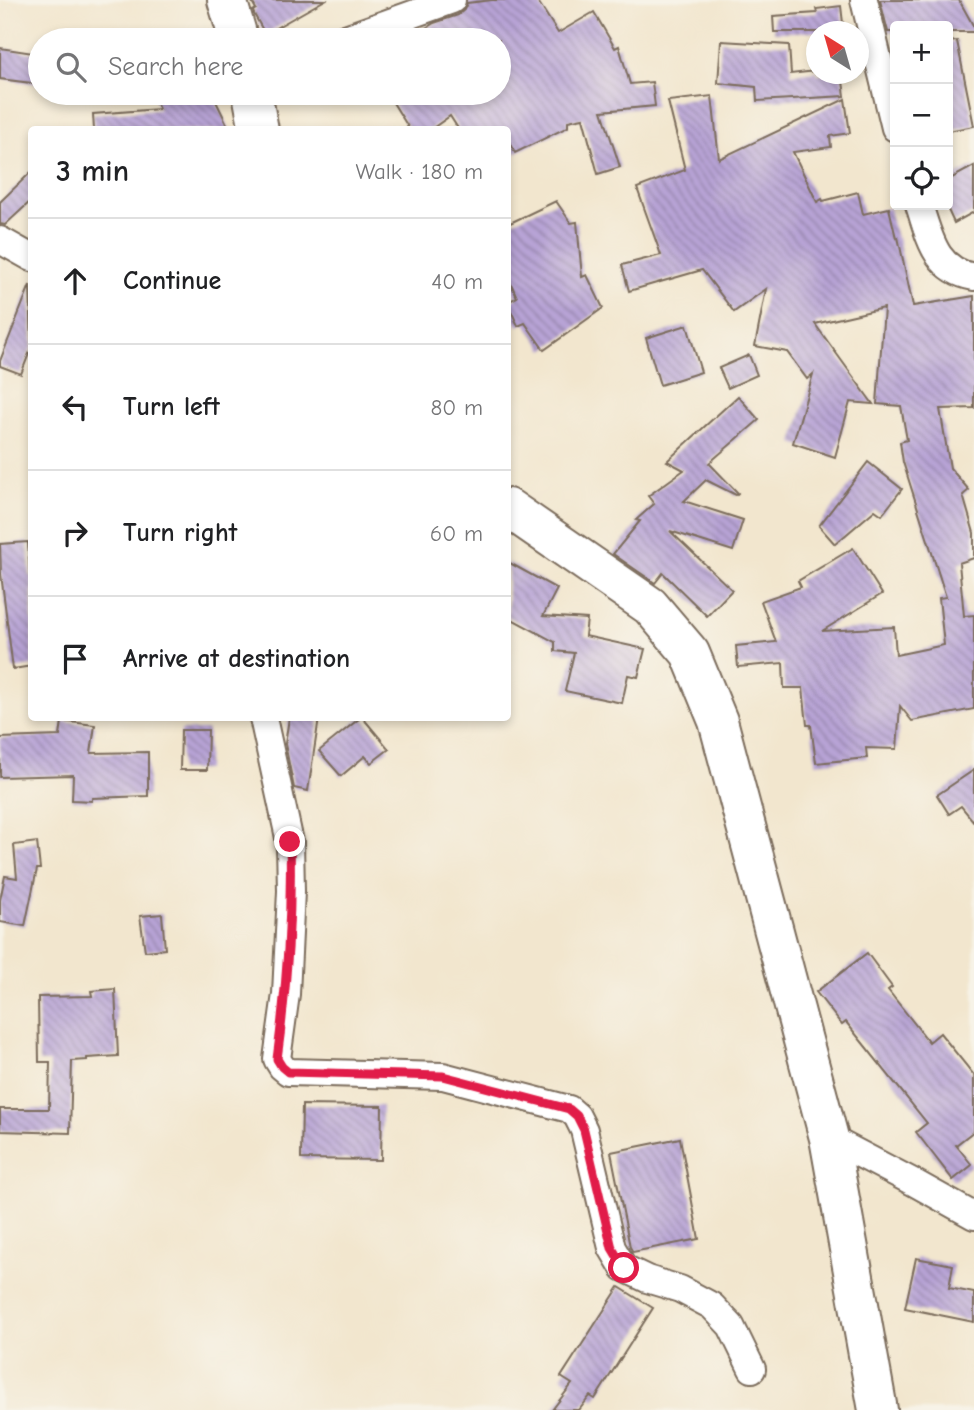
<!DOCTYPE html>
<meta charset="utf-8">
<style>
:root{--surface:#fff;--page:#f2f2f2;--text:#202124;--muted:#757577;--line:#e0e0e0}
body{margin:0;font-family:"Comic Neue",sans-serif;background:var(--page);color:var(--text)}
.controls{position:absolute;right:21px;top:21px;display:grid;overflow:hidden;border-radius:7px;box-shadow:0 4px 10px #0003}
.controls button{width:63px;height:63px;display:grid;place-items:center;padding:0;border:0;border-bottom:2px solid var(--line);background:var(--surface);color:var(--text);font:35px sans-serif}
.compass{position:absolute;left:806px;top:21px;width:63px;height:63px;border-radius:50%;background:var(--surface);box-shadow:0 4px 10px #0003;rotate:323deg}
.stop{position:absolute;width:21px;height:21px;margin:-16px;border:5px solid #e11d48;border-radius:50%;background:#fff}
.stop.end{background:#e11d48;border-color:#fff;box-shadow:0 2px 7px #0008}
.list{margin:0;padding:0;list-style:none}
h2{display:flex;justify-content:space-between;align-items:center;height:91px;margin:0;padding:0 28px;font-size:30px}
h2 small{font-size:23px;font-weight:400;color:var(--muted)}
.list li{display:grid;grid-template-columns:46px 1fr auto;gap:21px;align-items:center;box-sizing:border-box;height:126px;padding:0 28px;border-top:2px solid var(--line)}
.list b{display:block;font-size:26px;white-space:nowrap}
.list em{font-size:23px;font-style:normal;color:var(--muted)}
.icon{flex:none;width:38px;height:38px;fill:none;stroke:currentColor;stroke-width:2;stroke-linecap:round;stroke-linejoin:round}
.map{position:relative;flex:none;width:974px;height:1410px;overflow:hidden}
.search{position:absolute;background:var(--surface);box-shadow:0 4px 10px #0003;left:28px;top:28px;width:483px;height:77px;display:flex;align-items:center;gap:18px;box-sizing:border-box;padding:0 24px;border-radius:38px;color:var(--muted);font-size:26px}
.panel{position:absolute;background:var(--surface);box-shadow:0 4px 10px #0003;left:28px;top:126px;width:483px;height:595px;border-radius:7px}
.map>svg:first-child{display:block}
.building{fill:url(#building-back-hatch)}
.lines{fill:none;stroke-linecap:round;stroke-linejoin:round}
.street-casing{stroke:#7b6c5c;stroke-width:30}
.secondary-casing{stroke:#7b6c5c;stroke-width:42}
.street{stroke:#fff;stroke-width:26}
.secondary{stroke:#fff;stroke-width:38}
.route{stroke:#e11d48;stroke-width:9}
</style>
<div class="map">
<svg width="974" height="1410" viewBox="0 0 974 1410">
<defs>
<pattern id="building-back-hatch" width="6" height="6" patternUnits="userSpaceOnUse" patternTransform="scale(1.75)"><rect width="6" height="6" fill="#b7a3d5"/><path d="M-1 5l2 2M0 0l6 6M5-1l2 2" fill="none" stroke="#9685ac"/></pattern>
</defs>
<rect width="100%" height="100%" fill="#f7f3e8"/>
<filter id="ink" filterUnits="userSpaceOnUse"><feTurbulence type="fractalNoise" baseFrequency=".0143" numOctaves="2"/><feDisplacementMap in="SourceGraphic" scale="14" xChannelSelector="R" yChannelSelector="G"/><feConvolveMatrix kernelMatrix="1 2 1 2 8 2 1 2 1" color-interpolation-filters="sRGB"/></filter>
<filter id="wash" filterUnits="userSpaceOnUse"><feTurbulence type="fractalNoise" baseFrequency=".00686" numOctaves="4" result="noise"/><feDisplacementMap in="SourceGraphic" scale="28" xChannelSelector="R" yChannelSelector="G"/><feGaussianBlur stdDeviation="1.57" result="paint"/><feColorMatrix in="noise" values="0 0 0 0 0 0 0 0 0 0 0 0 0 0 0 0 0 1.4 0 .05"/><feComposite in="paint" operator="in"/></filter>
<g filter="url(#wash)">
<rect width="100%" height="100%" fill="#f2e6ce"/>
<g id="blocks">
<g class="building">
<polygon points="251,0 325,0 265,34 254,14 253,11 256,9"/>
<polygon points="492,0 537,0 558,33 594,12 615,48 619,46 630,84 652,82 655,106 602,111 620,167 598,174 583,118 568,121 568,127 515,153 508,137 508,130 459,130 450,116 430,130 410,130 392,101 405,93 499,93 499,40 407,40 434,23 458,15 464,10 467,3"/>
<polygon points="880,0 959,0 974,27 974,32 948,32 948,26 895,26 895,32 888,32"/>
<polygon points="841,6 844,32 774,32 773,16 817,13 816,9"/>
<polygon points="721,41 789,45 791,74 816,71 816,74 842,74 845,96 757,101 756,87 718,83"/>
<polygon points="957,41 974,126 948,131 948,42"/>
<polygon points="0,48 40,54 40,84 0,79"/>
<polygon points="151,93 212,93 230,130 94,130 93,114 159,109"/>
<polygon points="712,96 719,159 845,99 850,133 830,136 831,147 793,152 817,202 822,199 823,201 858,192 863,214 889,208 896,238 898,237 913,306 974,296 974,408 940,409 950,468 969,490 963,495 974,533 974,558 959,563 964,616 974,615 974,709 912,721 900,706 897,749 866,748 867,758 816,763 811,725 807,725 803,688 784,688 783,663 738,667 736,646 776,642 761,601 801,587 798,581 853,548 882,594 822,631 894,627 896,655 944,645 939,598 946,597 903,462 900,442 907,440 901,406 877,404 884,308 815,324 873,404 850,402 835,457 793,443 813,374 807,379 787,352 755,346 766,289 734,312 702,270 629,291 622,265 661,255 637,188 685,170 668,101"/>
<polygon points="974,166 974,212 954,223 948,210 948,180"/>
<polygon points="32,171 32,200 5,225 0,224 0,202"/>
<polygon points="556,201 571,223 577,222 582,277 587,275 603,308 544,350 525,323 518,326 508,304 508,302 517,297 508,277 508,224"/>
<polygon points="30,285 32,346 21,374 0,366 0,361"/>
<polygon points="687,325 701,372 660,385 646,338"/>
<polygon points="749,355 757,375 728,388 719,368"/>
<polygon points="738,396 759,420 709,463 738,493 736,495 706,480 684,501 743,520 733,551 670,531 732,590 707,616 663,573 655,583 613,554 640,521 636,520 654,504 648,496 684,470 667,461"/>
<polygon points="868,462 902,489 882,515 875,510 835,544 819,526"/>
<polygon points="28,542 30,576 32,576 32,666 13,669 1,574 0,544"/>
<polygon points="508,562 557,589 543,616 587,619 585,636 645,649 638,677 628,675 622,703 565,691 574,653 555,651 555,642 508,617"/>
<polygon points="289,718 319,718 308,791 294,788 285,744"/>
<polygon points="360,718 363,718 389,749 371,763 365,756 341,776 319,751"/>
<polygon points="62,721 95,725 91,753 148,752 148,796 92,798 92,801 72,800 73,775 0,777 0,738 60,736"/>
<polygon points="181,730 208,730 207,770 180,770"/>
<polygon points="974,770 974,822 961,806 949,814 937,795"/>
<polygon points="37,842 40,869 37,869 25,926 0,922 0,900 5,876 17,878 14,845"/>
<polygon points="162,914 165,949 145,951 140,916"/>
<polygon points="867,953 892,987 888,990 929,1042 940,1033 974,1075 974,1131 956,1145 972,1165 953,1180 916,1132 927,1123 846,1022 842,1025 816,992"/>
<polygon points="115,989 118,1056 87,1058 87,1060 72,1061 70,1133 0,1131 0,1109 49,1109 50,1062 39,1062 38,997 92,996 91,991"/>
<polygon points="302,1105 382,1106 381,1160 301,1159"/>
<polygon points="680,1138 699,1239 633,1252 630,1247 611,1152"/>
<polygon points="916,1258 953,1265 949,1288 974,1293 974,1322 905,1308"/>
<polygon points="619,1287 653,1308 595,1399 590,1396 579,1410 552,1410 572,1384 561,1377"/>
</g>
</g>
</g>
<g filter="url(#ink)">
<use href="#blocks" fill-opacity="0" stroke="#7b6c5c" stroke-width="2"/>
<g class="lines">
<defs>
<g id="street">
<polyline points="864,0 895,128"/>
<polyline points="340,40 452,0"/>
<path d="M 919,205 C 930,238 935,270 974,277"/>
<polyline points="0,240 32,258"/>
<polyline points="263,718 290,842 291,891 286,994 277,1059 282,1067 288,1072 443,1076 569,1109 577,1116 584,1130 612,1248 624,1268 647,1279 680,1289 712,1306 731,1326 752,1369"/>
<polyline points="829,1138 913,1182 974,1216"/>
</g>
<g id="secondary">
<polyline points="227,0 239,40"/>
<polyline points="252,93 259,130"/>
<polyline points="508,508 650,606 690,653 718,721 829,1138 878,1410"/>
</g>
</defs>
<use href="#street" class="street-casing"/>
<use href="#secondary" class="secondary-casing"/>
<use href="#street" class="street"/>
<use href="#secondary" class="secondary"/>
</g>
</g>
<g class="lines" filter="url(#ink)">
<path class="route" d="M 290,842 C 292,915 287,986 277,1059 L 282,1067 L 288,1072 L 443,1076 L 569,1109 L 577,1116 L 584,1130 L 612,1248 L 624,1268"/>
</g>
</svg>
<div class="controls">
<button>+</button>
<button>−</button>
<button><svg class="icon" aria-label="locate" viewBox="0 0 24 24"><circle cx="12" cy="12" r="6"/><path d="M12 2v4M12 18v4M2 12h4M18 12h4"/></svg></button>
</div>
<svg class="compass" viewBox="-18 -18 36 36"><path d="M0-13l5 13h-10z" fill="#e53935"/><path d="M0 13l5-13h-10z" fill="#757577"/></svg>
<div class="stop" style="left:624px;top:1268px"></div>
<div class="stop end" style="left:290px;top:842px"></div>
<div class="search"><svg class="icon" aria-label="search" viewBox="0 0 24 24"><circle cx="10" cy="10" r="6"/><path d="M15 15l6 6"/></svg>Search here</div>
<section class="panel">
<h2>3 min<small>Walk · 180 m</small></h2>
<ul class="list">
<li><svg class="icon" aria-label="ahead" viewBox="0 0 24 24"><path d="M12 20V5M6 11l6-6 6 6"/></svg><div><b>Continue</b></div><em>40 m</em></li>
<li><svg class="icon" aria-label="left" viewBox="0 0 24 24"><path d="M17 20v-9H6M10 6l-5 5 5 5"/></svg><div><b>Turn left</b></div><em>80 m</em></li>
<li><svg class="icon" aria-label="right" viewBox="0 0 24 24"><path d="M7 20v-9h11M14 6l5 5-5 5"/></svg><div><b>Turn right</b></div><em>60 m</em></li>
<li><svg class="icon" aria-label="arrive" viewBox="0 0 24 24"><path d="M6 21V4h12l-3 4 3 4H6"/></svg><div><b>Arrive at destination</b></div></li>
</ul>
</section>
</div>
